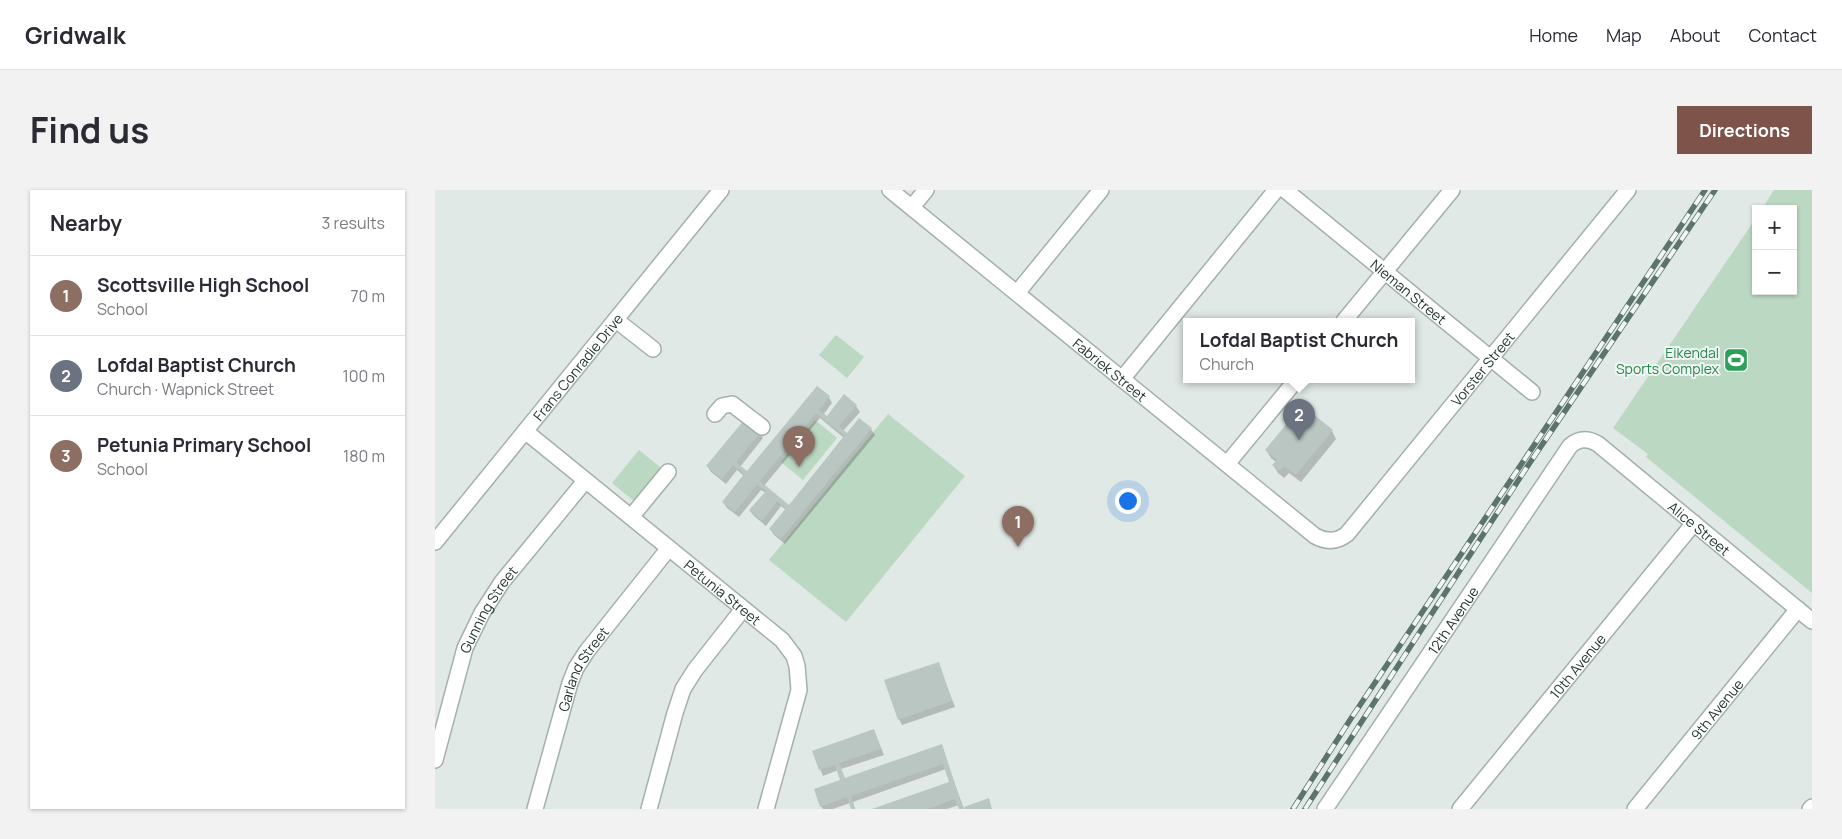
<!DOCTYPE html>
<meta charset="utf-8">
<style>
:root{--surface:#fff;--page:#f2f2f3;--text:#2b2b33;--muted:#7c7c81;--line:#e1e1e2;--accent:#7e5349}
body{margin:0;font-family:Manrope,sans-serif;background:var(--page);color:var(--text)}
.controls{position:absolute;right:15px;top:15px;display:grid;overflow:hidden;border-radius:0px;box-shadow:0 1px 4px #0004}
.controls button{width:45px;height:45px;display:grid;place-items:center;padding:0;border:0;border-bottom:1px solid var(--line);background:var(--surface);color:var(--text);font:25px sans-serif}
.you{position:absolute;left:692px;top:310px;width:18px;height:18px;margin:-12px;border:4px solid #fff;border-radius:50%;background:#1a73e8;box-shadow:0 0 0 8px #1a73e833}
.badge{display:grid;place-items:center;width:32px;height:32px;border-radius:50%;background:var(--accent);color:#fff;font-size:16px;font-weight:700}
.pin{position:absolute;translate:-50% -41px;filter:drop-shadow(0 1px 2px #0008)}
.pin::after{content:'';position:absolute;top:26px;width:18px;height:15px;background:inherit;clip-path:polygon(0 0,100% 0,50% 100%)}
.popup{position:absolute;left:748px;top:128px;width:232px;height:65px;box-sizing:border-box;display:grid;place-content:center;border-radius:0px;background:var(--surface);filter:drop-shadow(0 1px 4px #0005);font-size:16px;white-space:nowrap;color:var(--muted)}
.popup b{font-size:19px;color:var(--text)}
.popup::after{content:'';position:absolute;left:50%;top:100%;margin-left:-10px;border:10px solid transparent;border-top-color:var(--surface)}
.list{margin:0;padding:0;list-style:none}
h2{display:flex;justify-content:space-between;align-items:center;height:65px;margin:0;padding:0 20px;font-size:21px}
h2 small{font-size:16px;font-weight:400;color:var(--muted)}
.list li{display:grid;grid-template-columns:32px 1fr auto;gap:15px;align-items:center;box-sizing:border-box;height:80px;padding:0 20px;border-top:1px solid var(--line)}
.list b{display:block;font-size:19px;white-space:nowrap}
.list p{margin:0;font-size:16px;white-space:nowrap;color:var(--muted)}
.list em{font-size:16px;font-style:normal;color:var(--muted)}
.map{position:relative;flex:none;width:1377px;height:619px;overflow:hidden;border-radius:0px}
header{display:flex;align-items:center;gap:30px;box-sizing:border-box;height:70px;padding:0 25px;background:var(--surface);border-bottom:1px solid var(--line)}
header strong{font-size:24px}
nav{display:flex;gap:28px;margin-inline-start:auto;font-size:18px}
.intro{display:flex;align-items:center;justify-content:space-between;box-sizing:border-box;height:120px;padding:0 30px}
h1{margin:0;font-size:35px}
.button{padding:12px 22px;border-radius:0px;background:var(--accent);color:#fff;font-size:18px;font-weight:700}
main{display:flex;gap:30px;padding:0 30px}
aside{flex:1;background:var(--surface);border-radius:0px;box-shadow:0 1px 4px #0004}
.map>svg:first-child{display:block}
.green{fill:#bbd8c3}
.shadow{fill:#0003;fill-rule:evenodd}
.building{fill:#b9c6c1;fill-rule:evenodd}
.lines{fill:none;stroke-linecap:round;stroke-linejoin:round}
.minor-casing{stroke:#a3b0ac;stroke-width:18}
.minor{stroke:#fff;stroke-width:15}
.rail-casing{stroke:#5d736d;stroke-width:5.5}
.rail{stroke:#f0f6f3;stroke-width:4;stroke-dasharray:11;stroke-linecap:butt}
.labels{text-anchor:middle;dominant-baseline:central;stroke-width:4;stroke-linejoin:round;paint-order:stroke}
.street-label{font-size:14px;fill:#223832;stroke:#f0f6f3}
.leisure-label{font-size:14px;fill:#27864d;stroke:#f0f6f3;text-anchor:end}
</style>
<header>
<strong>Gridwalk</strong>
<nav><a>Home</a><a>Map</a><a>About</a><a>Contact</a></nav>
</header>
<div class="intro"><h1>Find us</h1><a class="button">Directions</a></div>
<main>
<aside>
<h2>Nearby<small>3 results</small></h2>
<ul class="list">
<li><span class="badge" style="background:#8d6e63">1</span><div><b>Scottsville High School</b><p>School</p></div><em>70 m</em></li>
<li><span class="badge" style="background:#6b7280">2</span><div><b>Lofdal Baptist Church</b><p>Church · Wapnick Street</p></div><em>100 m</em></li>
<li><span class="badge" style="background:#8d6e63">3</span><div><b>Petunia Primary School</b><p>School</p></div><em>180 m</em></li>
</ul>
</aside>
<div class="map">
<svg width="1377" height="619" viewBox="0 0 1377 619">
<rect width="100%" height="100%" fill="#e0e9e5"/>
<g class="green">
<polygon points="1339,0 1377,0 1377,403 1211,267 1213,264 1178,238 1321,28 1321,101 1358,101 1358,19 1327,19"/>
<polygon points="401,145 429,167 412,188 384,165"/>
<polygon points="453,224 530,286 411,432 334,370"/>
<polygon points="380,230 402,248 368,290 346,272"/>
<polygon points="204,260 225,277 226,283 203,310 199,311 177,293"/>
</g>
<g class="shadow">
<path d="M 409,206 L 421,216 L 425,222 L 408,241 L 412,245 L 425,230 L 436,239 L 440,245 L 350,354 L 339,345 L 335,339 L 351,320 L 346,316 L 331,336 L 319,326 L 315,321 L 331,303 L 326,300 L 304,327 L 292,318 L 288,312 L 309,286 L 302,280 L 291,294 L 276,282 L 273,277 L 325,242 L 328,248 L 305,277 L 312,283 L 394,207 L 397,213 L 388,225 L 392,228 ZM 385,228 L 409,248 L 354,316 L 329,296 Z"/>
<polygon points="897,241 901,249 866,292 854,283 849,288 843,283 838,275 841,272 836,268 831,260"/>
<polygon points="503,473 520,517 467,535 464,529"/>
<polygon points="439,540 449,565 406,579 410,590 506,556 529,619 525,619 524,615 512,619 440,619 516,593 511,579 418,612 420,619 417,619 415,613 398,619 388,619 386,616 407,591 403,580 388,586 378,561"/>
</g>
<g class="building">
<path d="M 382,196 L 395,206 L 384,220 L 392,226 L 409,204 L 422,215 L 404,236 L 412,243 L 424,228 L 437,238 L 346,349 L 334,339 L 351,318 L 342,311 L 327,331 L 314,320 L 331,301 L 322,295 L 300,322 L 287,312 L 309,284 L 298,275 L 287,289 L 271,276 L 310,229 L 326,242 L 301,272 L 312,281 ZM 381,223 L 409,246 L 354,315 L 325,291 Z"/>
<polygon points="867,215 898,240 861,285 849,276 844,281 837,275 842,270 830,260"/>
<polygon points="504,472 517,511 463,530 449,490"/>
<polygon points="439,539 446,559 404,573 410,588 507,554 528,619 524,619 520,609 493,619 437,619 514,592 508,574 416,606 420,619 416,619 412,607 385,617 379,599 405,590 400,575 384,580 377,561"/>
<polygon points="554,608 557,619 530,619 529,617"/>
</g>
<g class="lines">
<defs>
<g id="minor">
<path id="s1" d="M 455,0 L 880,346 C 891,352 902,352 912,344 L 1193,0"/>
<path id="s2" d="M 850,0 L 1097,202"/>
<polyline points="477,17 491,0"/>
<polyline points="582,103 666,0"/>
<polyline points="181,130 218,159"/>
<polyline points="909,131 1017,0"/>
<polyline points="687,189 841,0"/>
<polyline points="280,224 287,216 297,214 327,237"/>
<path id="s3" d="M 90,241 L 347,450 L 359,466 L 362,476 L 364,500 L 331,619"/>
<polyline points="792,274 862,189"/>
<polyline points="196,327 233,282"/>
<path id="s4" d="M 0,352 L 286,0"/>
<path id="s5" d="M 0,570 L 30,458 L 47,423 L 67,392 L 150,291"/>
<path id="s6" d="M 100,619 L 135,493 L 141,478 L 152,461 L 234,358"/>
<polyline points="214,619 240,523 248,499 260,480 308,419"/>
<path id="s7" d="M 890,619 L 1135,256 C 1144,248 1153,248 1163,254 L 1377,431"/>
<path id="s8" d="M 1025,619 L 1259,333"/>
<path id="s9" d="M 1200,619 L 1363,419"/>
<polyline points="1375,619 1377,617"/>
</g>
</defs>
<use href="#minor" class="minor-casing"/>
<use href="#minor" class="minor"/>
<defs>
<g id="rail">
<polyline points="858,619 915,530 1270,0"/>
<polyline points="870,619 1092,277 1280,0"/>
</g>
</defs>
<use href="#rail" class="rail-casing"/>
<use href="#rail" class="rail"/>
</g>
<defs>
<symbol id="stadium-square" viewBox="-11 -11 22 22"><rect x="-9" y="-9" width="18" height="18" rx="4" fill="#2e9e5b" stroke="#f0f6f3"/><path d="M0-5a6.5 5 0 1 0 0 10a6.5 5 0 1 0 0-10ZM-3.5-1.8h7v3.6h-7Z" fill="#fff"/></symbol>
</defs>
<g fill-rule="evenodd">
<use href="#stadium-square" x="1287" y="156" width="28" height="28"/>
</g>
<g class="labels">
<g class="street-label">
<text stroke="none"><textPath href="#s2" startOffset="160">Nieman Street</textPath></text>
<text stroke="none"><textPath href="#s4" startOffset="226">Frans Conradie Drive</textPath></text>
<text stroke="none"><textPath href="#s1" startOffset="796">Vorster Street</textPath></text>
<text stroke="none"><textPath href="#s1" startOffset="284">Fabriek Street</textPath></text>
<text stroke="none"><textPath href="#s7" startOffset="600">Alice Street</textPath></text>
<text stroke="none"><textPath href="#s3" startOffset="255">Petunia Street</textPath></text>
<text stroke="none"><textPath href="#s5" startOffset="161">Gunning Street</textPath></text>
<text stroke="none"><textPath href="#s7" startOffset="228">12th Avenue</textPath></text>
<text stroke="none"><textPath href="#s8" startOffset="185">10th Avenue</textPath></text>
<text stroke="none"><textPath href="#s6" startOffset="149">Garland Street</textPath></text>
<text stroke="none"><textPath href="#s9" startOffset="129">9th Avenue</textPath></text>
</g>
<g class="leisure-label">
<text x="1284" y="162">Eikendal<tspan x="1284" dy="16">Sports Complex</tspan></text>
</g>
</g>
</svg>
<div class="controls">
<button>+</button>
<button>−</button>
</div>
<div class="you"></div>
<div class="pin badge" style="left:583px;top:357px;background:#8d6e63">1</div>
<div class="pin badge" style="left:864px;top:250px;background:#6b7280">2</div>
<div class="popup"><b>Lofdal Baptist Church</b>Church</div>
<div class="pin badge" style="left:364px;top:277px;background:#8d6e63">3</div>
</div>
</main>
